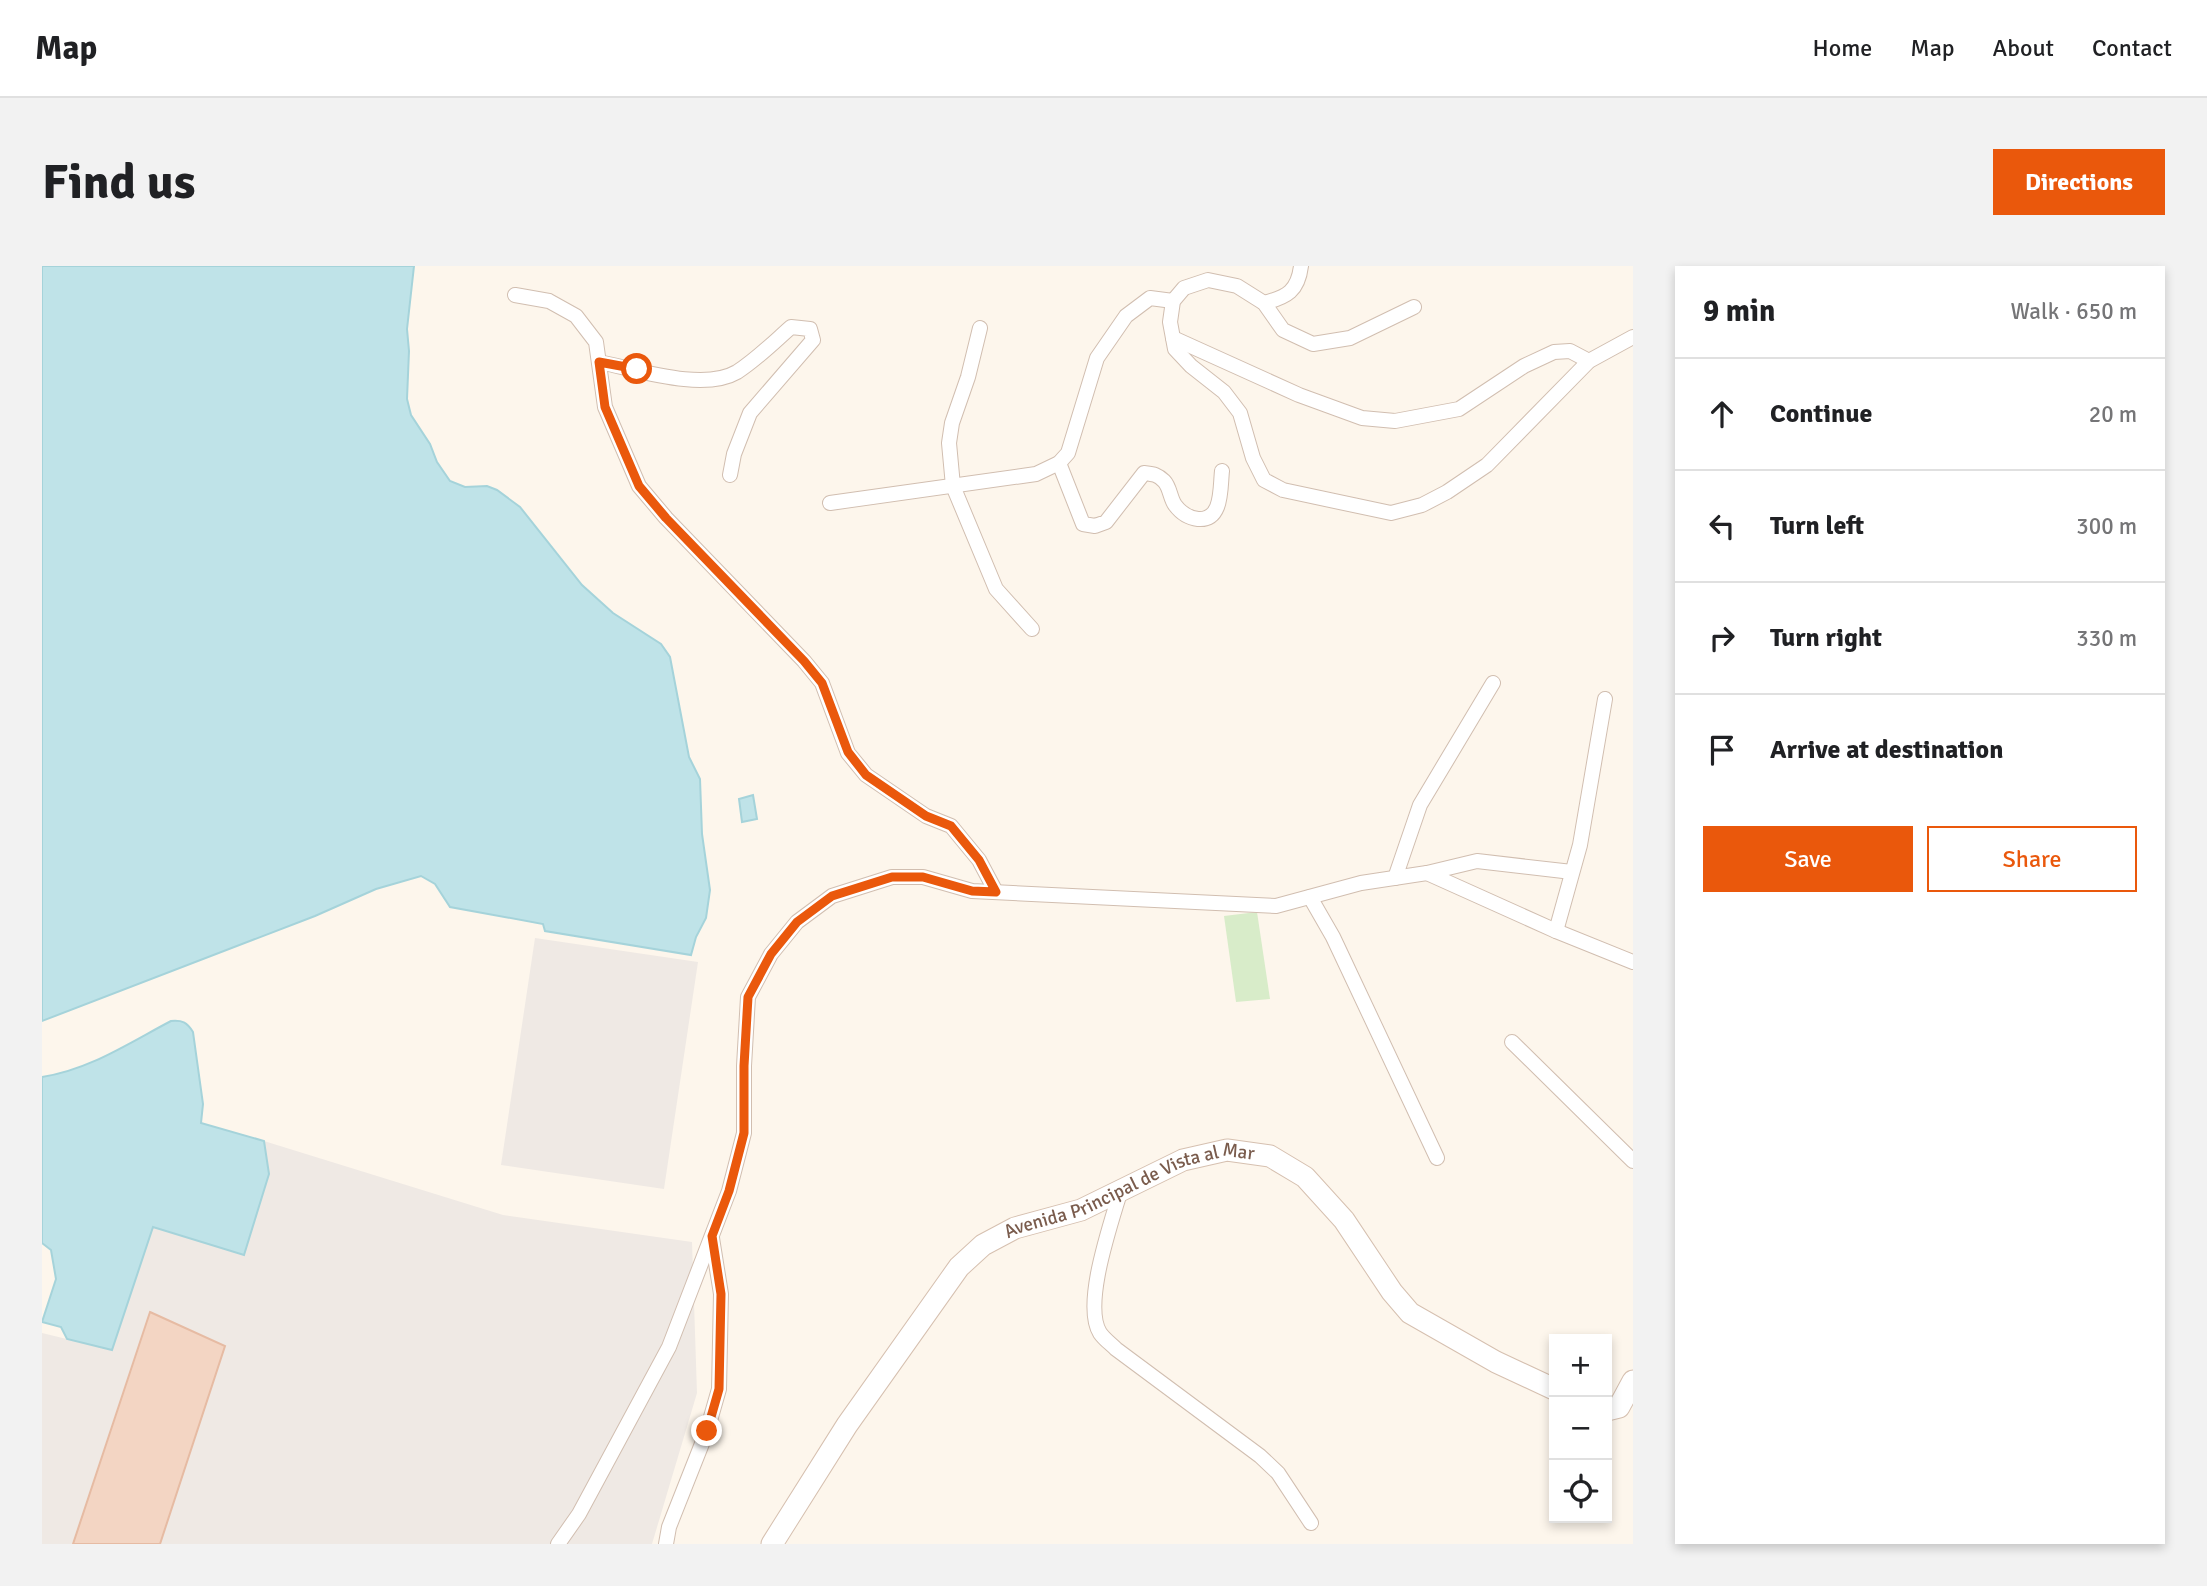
<!DOCTYPE html>
<meta charset="utf-8">
<style>
:root{--surface:#fff;--page:#f2f2f2;--text:#202124;--muted:#757577;--line:#e0e0e0;--accent:#ea580c}
body{margin:0;font-family:Signika,sans-serif;background:var(--page);color:var(--text)}
.controls{position:absolute;right:21px;bottom:21px;display:grid;overflow:hidden;border-radius:0px;box-shadow:0 4px 10px #0003}
.controls button{width:63px;height:63px;display:grid;place-items:center;padding:0;border:0;border-bottom:2px solid var(--line);background:var(--surface);color:var(--text);font:35px sans-serif}
.stop{position:absolute;width:21px;height:21px;margin:-16px;border:5px solid #ea580c;border-radius:50%;background:#fff}
.stop.end{background:#ea580c;border-color:#fff;box-shadow:0 2px 7px #0008}
.list{margin:0;padding:0;list-style:none}
h2{display:flex;justify-content:space-between;align-items:center;height:91px;margin:0;padding:0 28px;font-size:30px}
h2 small{font-size:23px;font-weight:400;color:var(--muted)}
.list li{display:grid;grid-template-columns:46px 1fr auto;gap:21px;align-items:center;box-sizing:border-box;height:112px;padding:0 28px;border-top:2px solid var(--line)}
.list b{display:block;font-size:26px;white-space:nowrap}
.list em{font-size:23px;font-style:normal;color:var(--muted)}
.actions{display:flex;gap:14px;padding:21px 28px}
.actions a{flex:1;padding:16px 0;border:2px solid var(--accent);border-radius:0px;text-align:center;font-size:24px;color:var(--accent)}
.actions .main{background:var(--accent);color:#fff}
.icon{flex:none;width:38px;height:38px;fill:none;stroke:currentColor;stroke-width:2;stroke-linecap:round;stroke-linejoin:round}
.map{position:relative;flex:none;width:1591px;height:1278px;overflow:hidden;border-radius:0px}
header{display:flex;align-items:center;gap:42px;box-sizing:border-box;height:98px;padding:0 35px;background:var(--surface);border-bottom:2px solid var(--line)}
header strong{font-size:33px}
nav{display:flex;gap:38px;margin-inline-start:auto;font-size:24px}
.intro{display:flex;align-items:center;justify-content:space-between;box-sizing:border-box;height:168px;padding:0 42px}
h1{margin:0;font-size:49px}
.button{padding:18px 32px;border-radius:0px;background:var(--accent);color:#fff;font-size:24px;font-weight:700}
main{display:flex;gap:42px;padding:0 42px}
aside{flex:1;background:var(--surface);border-radius:0px;box-shadow:0 4px 10px #0003}
.map>svg:first-child{display:block}
.industrial{fill:#efe9e4}
.green{fill:#d8ecc9}
.water{fill:#bfe3e8;stroke:#a5d3da;stroke-width:2}
.building{fill:#f3d5c3;stroke:#e6bba3;stroke-width:2}
.lines{fill:none;stroke-linecap:round;stroke-linejoin:round}
.street-casing{stroke:#d1beb0;stroke-width:16}
.secondary-casing{stroke:#d6c0b0;stroke-width:23}
.street{stroke:#fff;stroke-width:14}
.secondary{stroke:#fff;stroke-width:21}
.route{stroke:#ea580c;stroke-width:9}
.labels{text-anchor:middle;dominant-baseline:central;stroke-width:5;stroke-linejoin:round;paint-order:stroke}
.street-label{font-size:19px;fill:#7a5c4d;stroke:#fffaf3}
</style>
<header>
<strong>Map</strong>
<nav><a>Home</a><a>Map</a><a>About</a><a>Contact</a></nav>
</header>
<div class="intro"><h1>Find us</h1><a class="button">Directions</a></div>
<main>
<div class="map">
<svg width="1591" height="1278" viewBox="0 0 1591 1278">
<rect width="100%" height="100%" fill="#fdf6ec"/>
<g class="industrial">
<polygon points="493,672 656,696 622,923 459,899"/>
<polygon points="222,875 461,949 650,976 655,1127 610,1278 0,1278 0,1067 70,1084 111,961 227,908"/>
</g>
<polygon class="green" points="1215,646 1228,733 1194,736 1182,650"/>
<g class="water">
<polygon points="0,0 372,0 365,63 367,85 365,133 369,149 388,178 395,196 408,215 423,221 445,220 455,224 478,241 540,319 571,347 619,378 628,391 647,491 658,513 660,568 668,624 664,652 654,671 649,689 503,665 501,658 408,641 393,618 379,610 334,623 273,650 0,755"/>
<polygon points="711,529 715,553 700,556 697,533"/>
<path d="M 129,755 C 140,754 145,756 151,766 L 161,838 L 159,857 L 222,875 L 227,908 L 202,989 L 111,961 L 70,1084 L 25,1073 L 19,1061 L 0,1056 L 14,1013 L 9,984 L 0,977 L 0,811 C 47,804 87,777 129,755 Z"/>
</g>
<polygon class="building" points="108,1046 183,1080 118,1278 31,1278"/>
<g class="lines">
<defs>
<g id="street">
<polyline points="473,29 507,35 534,50 554,76 563,141 597,220 624,252 762,395 780,417 806,487 824,509 884,550 909,560 937,594 954,626"/>
<path d="M 1222,37 C 1245,31 1256,25 1259,0"/>
<polyline points="1372,41 1308,72 1271,78 1241,64 1222,37 1195,20 1166,14 1142,22 1131,35 1128,56 1133,83 1149,100 1182,126 1198,147 1211,192 1222,214 1241,224 1349,247 1380,239 1405,226 1445,199 1547,95 1591,71"/>
<polyline points="938,62 926,111 910,157 907,177 911,220 954,323 990,363"/>
<polyline points="1131,72 1257,129 1320,152 1353,155 1417,143 1482,100 1512,86 1528,85 1547,95"/>
<path d="M 557,96 C 594,103 661,126 695,106 C 714,94 732,76 749,61 L 768,63 L 771,74 L 708,147 L 692,188 L 688,209"/>
<path d="M 1017,197 L 1041,258 L 1053,260 L 1064,256 L 1102,207 C 1111,208 1115,208 1122,215 C 1128,221 1128,232 1133,239 C 1139,247 1147,252 1156,253 C 1181,255 1178,222 1180,205"/>
<polyline points="788,237 994,208 1017,197 1026,187 1055,92 1084,50 1108,32 1131,35"/>
<polyline points="1385,607 1514,665 1591,696"/>
<polyline points="1353,612 1378,539 1451,417"/>
<polyline points="1268,631 1291,671 1395,892"/>
<polyline points="1514,665 1538,579 1563,433"/>
<polyline points="1470,776 1591,895"/>
<path d="M 1079,923 C 1070,955 1040,1038 1058,1067 C 1062,1073 1069,1078 1074,1083 L 1218,1190 L 1236,1207 L 1269,1257"/>
<polyline points="516,1278 537,1248 627,1081 687,925 702,867 702,800 706,731 729,688 755,656 790,630 850,611 881,611 930,625 1234,640 1319,617 1385,607 1435,595 1530,606"/>
<polyline points="624,1278 627,1261 665,1165 677,1123 679,1028 670,972"/>
</g>
<g id="secondary">
<polyline points="1565,1144 1577,1141 1591,1115"/>
<path id="s1" d="M 730,1278 L 805,1159 L 917,1001 L 941,979 L 973,962 L 1039,944 L 1141,894 L 1185,884 L 1228,890 L 1263,911 L 1302,954 L 1350,1026 L 1368,1047 L 1454,1096 L 1512,1123"/>
</g>
</defs>
<use href="#street" class="street-casing"/>
<use href="#secondary" class="secondary-casing"/>
<use href="#street" class="street"/>
<use href="#secondary" class="secondary"/>
</g>
<g class="lines">
<polyline class="route" points="595,103 557,96 563,141 597,220 624,252 762,395 780,417 806,486 824,509 884,550 909,560 937,594 954,626 930,625 881,611 850,611 790,630 755,656 729,688 706,731 702,800 702,867 687,925 670,970 679,1028 677,1123 665,1165"/>
</g>
<g class="labels">
<g class="street-label">
<text stroke="none"><textPath href="#s1" startOffset="525">Avenida Principal de Vista al Mar</textPath></text>
</g>
</g>
</svg>
<div class="controls">
<button>+</button>
<button>−</button>
<button><svg class="icon" aria-label="locate" viewBox="0 0 24 24"><circle cx="12" cy="12" r="6"/><path d="M12 2v4M12 18v4M2 12h4M18 12h4"/></svg></button>
</div>
<div class="stop" style="left:595px;top:103px"></div>
<div class="stop end" style="left:665px;top:1165px"></div>
</div>
<aside>
<h2>9 min<small>Walk · 650 m</small></h2>
<ul class="list">
<li><svg class="icon" aria-label="ahead" viewBox="0 0 24 24"><path d="M12 20V5M6 11l6-6 6 6"/></svg><div><b>Continue</b></div><em>20 m</em></li>
<li><svg class="icon" aria-label="left" viewBox="0 0 24 24"><path d="M17 20v-9H6M10 6l-5 5 5 5"/></svg><div><b>Turn left</b></div><em>300 m</em></li>
<li><svg class="icon" aria-label="right" viewBox="0 0 24 24"><path d="M7 20v-9h11M14 6l5 5-5 5"/></svg><div><b>Turn right</b></div><em>330 m</em></li>
<li><svg class="icon" aria-label="arrive" viewBox="0 0 24 24"><path d="M6 21V4h12l-3 4 3 4H6"/></svg><div><b>Arrive at destination</b></div></li>
</ul>
<div class="actions"><a class="main">Save</a><a>Share</a></div>
</aside>
</main>
